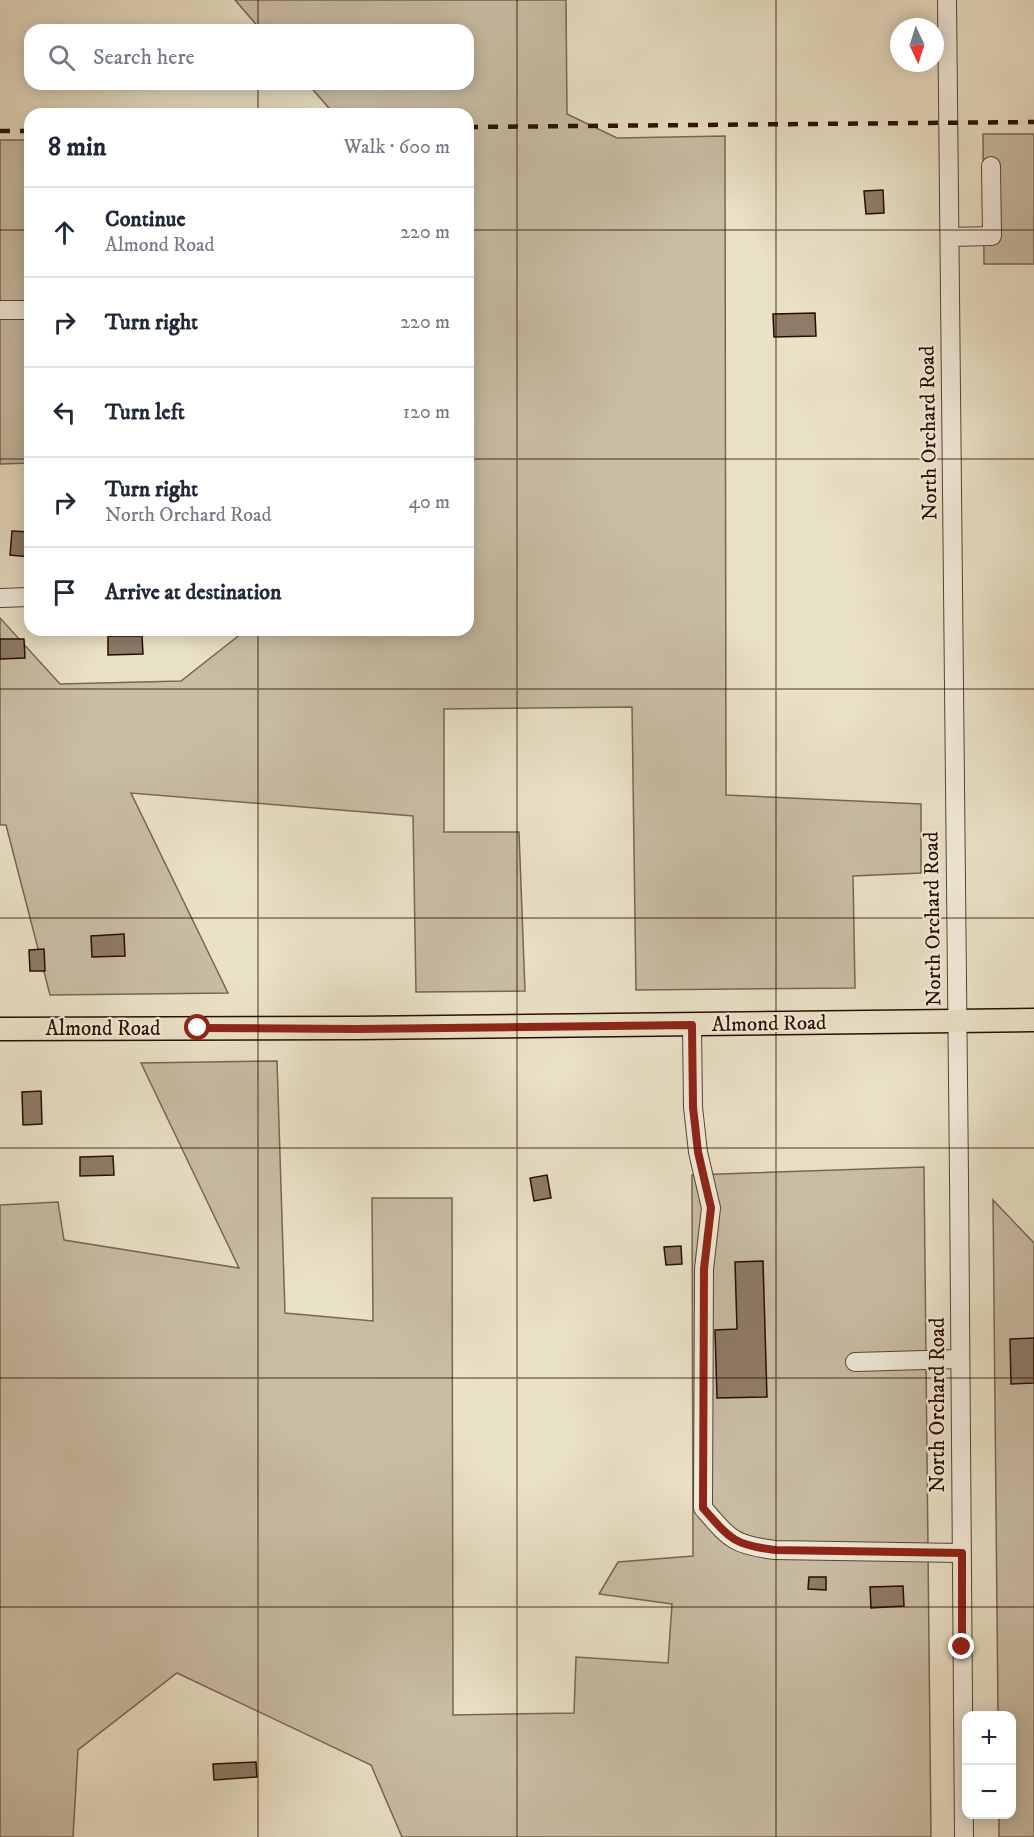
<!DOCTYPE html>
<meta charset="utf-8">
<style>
:root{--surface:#fff;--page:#f2f2f3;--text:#1f2937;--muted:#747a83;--line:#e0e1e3}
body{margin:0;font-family:"IM FELL DW Pica",serif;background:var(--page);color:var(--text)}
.controls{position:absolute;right:18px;bottom:18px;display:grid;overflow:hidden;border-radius:12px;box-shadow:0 3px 15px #0003}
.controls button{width:54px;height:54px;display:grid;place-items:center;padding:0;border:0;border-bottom:2px solid var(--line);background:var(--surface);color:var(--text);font:30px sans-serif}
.compass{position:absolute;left:890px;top:18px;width:54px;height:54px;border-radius:50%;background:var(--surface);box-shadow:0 3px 15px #0003;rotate:176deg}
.stop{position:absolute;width:18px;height:18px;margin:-14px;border:4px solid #8f2418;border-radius:50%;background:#fff}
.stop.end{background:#8f2418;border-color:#fff;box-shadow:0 2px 6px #0008}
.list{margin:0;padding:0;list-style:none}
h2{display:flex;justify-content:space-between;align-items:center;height:78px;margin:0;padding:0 24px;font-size:26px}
h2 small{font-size:20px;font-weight:400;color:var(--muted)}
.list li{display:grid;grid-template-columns:39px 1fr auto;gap:18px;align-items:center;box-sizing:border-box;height:90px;padding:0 24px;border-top:2px solid var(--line)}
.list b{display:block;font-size:22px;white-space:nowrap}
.list p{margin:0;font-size:20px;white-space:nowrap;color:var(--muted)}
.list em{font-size:20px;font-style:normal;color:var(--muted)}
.icon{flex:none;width:33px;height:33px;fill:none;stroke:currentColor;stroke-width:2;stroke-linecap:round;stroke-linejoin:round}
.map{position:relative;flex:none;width:1034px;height:1837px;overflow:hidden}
.search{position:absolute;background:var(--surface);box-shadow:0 3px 15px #0003;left:24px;top:24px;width:450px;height:66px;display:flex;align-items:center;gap:15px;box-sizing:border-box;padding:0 21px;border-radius:18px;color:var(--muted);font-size:22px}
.panel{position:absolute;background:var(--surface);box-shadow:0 3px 15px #0003;left:24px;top:108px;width:450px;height:528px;border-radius:18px}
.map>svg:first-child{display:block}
.green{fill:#c9bea5;stroke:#7a6553;stroke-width:1.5}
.building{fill:#8e7b68;stroke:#2a0c01;stroke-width:1.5}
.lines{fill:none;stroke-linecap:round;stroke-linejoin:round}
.minor-casing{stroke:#5a4232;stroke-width:20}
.major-casing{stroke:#2a0c01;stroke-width:25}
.minor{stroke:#f1ecdb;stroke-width:18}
.major{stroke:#eae2c7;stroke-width:22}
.rail{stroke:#2a0c01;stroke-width:4.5;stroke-dasharray:10 10;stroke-linecap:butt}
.route{stroke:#8f2418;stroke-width:8}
.grid{fill:none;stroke:#2a0c01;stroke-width:1.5;stroke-opacity:0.55}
.labels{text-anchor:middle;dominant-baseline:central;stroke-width:4.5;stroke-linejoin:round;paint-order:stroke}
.street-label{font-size:21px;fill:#2a0c01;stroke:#f1ecdb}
</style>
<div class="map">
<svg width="1034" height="1837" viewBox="0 0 1034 1837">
<rect width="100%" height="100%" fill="#eae2c7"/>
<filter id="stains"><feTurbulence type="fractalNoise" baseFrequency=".00333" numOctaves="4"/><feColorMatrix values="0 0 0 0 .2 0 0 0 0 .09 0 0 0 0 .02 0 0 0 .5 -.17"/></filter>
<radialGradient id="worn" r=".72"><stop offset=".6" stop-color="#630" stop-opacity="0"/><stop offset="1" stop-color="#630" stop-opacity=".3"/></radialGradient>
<g class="green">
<polygon points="235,0 566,0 567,114 617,138 725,136 726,795 921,804 921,873 853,876 855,988 636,990 632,707 444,709 444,832 519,832 525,991 416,992 413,816 131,793 228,993 50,995 6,825 0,825 0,618 60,684 181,681 246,630 468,630 468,114 334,114 308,84 468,84 468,30 261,30"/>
<polygon points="983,134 1034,134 1034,264 984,264"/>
<polygon points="0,140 30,140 30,463 0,464"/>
<polygon points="277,1061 285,1313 373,1321 372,1198 452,1198 453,1715 574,1713 576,1657 668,1663 672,1604 599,1594 618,1562 693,1556 692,1175 924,1167 931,1837 402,1837 371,1765 177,1673 78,1750 73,1837 0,1837 0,1205 58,1202 64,1240 239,1268 141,1063"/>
<polygon points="993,1200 1034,1243 1034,1837 999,1837 999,1815 1012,1814 1012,1716 998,1715"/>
</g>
<g class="building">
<polygon points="883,190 884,213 866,214 864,191"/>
<polygon points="815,313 816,336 774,337 773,314"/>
<polygon points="12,531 30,532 30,557 10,555"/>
<polygon points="108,636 142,636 143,654 108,655"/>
<polygon points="0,639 24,639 25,658 0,659"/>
<polygon points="124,934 125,956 92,957 91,936"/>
<polygon points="44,949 45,971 30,971 29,950"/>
<polygon points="41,1091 42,1124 23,1125 22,1092"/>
<polygon points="113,1156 114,1175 80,1176 80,1157"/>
<polygon points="547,1175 551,1198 534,1201 530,1178"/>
<polygon points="681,1246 682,1264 666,1265 664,1247"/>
<polygon points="763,1261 767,1397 717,1398 715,1330 737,1329 735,1262"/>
<polygon points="1034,1338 1034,1383 1011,1384 1010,1339"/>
<polygon points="809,1577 826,1577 826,1590 808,1589"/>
<polygon points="903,1586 904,1606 871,1608 870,1587"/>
<polygon points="256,1762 257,1777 214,1780 213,1764"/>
</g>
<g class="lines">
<defs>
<g id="minor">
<polyline points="947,0 959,1177 964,1837"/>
<polyline points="950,237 992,236 991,166"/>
<polyline points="0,310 30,310"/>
<polyline points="0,598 30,597"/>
<path d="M 692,1025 L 693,1107 L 698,1152 L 711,1208 L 704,1269 L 703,1508 C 730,1539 733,1545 775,1550 L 961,1553"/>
<polyline points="855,1362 960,1359"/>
</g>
<polyline id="major" points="0,1029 357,1028 1034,1020"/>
</defs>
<use href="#minor" class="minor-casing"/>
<use href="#major" class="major-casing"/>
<use href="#minor" class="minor"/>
<use href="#major" class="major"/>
<g class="rail">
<polyline points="468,127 1034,122"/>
<polyline points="0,131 30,131"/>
</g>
</g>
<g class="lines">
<path class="route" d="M 198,1028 L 357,1029 L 692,1025 L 693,1107 L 698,1152 L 711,1208 L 704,1269 L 703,1508 C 730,1539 734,1545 775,1550 L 962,1553 L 962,1647"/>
</g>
<path class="grid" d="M 258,0 L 258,30M 517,0 L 517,1837M 776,0 L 776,1837M 258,84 L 258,114M 0,230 L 30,230M 468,230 L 1034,230M 0,459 L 30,459M 468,459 L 1034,459M 258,630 L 258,1837M 0,689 L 1034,689M 0,918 L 1034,918M 0,1148 L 1034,1148M 0,1378 L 1034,1378M 0,1607 L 1034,1607"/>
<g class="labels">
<g class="street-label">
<text transform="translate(929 433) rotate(-91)">North Orchard Road</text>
<text transform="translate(933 919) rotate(-91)">North Orchard Road</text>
<text transform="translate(769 1024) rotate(-1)">Almond Road</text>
<text x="103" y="1029">Almond Road</text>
<text transform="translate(938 1405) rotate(-90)">North Orchard Road</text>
</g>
</g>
<rect width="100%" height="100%" filter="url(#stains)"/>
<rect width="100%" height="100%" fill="url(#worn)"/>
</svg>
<div class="controls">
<button>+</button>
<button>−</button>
</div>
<svg class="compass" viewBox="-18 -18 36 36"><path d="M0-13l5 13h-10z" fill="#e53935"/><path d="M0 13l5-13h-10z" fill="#747a83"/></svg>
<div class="stop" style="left:198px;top:1028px"></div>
<div class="stop end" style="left:962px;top:1647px"></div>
<div class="search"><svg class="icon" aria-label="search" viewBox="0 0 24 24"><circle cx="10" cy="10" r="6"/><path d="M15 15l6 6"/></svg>Search here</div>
<section class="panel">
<h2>8 min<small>Walk · 600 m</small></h2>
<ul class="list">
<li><svg class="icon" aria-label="ahead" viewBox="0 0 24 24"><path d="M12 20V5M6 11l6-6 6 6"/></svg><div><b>Continue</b><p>Almond Road</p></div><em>220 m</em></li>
<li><svg class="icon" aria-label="right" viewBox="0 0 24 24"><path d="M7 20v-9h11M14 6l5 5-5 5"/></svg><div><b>Turn right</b></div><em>220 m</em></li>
<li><svg class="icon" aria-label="left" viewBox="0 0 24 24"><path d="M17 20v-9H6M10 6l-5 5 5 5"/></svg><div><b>Turn left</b></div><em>120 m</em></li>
<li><svg class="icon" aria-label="right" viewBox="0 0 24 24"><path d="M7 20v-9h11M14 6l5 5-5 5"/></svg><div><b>Turn right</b><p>North Orchard Road</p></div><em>40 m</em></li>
<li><svg class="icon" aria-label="arrive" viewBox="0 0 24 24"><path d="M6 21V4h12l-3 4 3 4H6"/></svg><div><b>Arrive at destination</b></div></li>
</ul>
</section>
</div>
